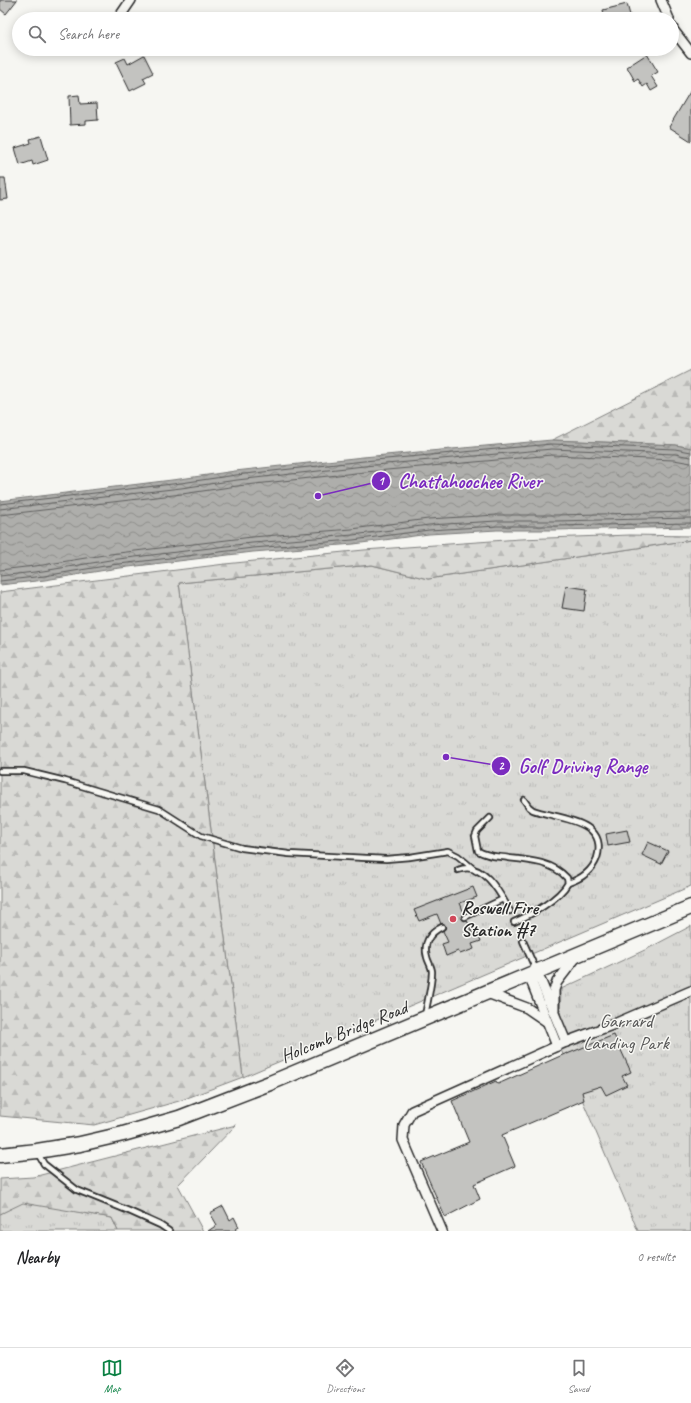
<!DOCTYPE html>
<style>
:root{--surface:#fff;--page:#f2f2f2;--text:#202124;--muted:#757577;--line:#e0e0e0;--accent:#0b8043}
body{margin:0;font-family:Caveat,sans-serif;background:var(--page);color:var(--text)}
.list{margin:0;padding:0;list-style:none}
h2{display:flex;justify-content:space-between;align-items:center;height:52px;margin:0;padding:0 16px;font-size:17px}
h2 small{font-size:13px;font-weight:400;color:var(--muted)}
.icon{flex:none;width:22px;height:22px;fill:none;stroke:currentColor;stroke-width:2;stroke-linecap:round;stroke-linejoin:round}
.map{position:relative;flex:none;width:691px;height:1231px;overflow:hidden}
.search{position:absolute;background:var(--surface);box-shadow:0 2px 10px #0003;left:12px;right:12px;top:12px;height:44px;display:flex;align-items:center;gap:10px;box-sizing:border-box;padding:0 14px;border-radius:22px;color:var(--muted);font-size:15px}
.sheet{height:116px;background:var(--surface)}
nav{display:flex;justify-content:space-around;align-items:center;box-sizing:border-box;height:56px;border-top:1px solid var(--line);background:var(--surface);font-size:11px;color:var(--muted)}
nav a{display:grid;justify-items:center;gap:2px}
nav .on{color:var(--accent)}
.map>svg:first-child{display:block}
.grass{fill:url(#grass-tufts);stroke:#828280}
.forest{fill:url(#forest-firs);stroke:#828280}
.water{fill:url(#water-waves);stroke:#7a7a78}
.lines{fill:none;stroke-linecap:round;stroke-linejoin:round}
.shore{stroke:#5f5f5e;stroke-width:1}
.building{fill:#c3c3c0;stroke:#2b2b2b}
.lane-casing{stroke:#2b2b2b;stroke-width:8}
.street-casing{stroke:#2b2b2b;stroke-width:12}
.primary-casing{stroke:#2b2b2b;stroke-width:17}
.lane{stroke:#f6f6f2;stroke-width:4.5}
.street{stroke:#f6f6f2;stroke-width:9}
.primary{stroke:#f6f6f2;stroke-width:14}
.poi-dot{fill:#d1495b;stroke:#f6f6f2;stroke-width:1.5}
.labels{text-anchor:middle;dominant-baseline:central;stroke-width:3;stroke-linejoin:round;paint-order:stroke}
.poi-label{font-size:19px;font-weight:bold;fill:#2b2b2b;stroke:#f6f6f2;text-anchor:start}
.park-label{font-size:19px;fill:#565656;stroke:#f6f6f2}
.street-label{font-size:19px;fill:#2b2b2b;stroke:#f6f6f2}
.leader{fill:none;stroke:#7b2cbf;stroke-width:1.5}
.callout-dot{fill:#7b2cbf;stroke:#f6f6f2;stroke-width:1.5}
.mark-label{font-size:12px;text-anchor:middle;font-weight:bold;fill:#fff}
.callout-label{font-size:20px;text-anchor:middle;font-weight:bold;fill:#7b2cbf;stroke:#f6f6f2;stroke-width:3;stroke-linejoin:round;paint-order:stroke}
</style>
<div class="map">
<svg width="691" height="1231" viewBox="0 0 691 1231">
<defs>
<pattern id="grass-tufts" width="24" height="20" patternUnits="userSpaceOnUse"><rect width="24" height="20" fill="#d9d9d5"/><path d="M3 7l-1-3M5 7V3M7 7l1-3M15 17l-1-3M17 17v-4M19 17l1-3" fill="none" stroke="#babab7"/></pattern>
<pattern id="forest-firs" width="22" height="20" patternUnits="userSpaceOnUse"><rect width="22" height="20" fill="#d9d9d5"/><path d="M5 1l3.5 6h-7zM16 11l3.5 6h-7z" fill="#babab7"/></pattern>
<pattern id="water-waves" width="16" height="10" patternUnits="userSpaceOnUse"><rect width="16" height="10" fill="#aeaeab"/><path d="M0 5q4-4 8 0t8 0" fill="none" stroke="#8e8e8b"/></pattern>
</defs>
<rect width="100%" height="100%" fill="#f6f6f2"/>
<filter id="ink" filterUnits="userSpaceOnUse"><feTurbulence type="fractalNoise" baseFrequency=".025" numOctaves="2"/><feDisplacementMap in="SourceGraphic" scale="8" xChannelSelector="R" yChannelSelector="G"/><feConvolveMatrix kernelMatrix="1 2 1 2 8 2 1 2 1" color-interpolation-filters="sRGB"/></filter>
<g filter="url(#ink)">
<g class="grass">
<polygon points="691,540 691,886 243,1077 179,583 372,565 428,579"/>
<polygon points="691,926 691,1231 638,1231 559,1045 561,989 647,949"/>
<polygon points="23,1202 112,1218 118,1231 0,1231 0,1214"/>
</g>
<g class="forest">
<polygon points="691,370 691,448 676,445 552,440"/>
<polygon points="630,535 691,536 691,540 428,579 372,565 179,583 243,1077 179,1101 94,1125 0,1116 0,592 225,564 364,550 520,539"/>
<polygon points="236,1125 178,1185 203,1231 118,1231 112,1218 23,1203 0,1214 0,1179 33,1177"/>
</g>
<polygon class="water" points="552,440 676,445 691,448 691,527 555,530 497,530 429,534 354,544 253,552 112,569 45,580 0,585 0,501 180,479 235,471 363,457"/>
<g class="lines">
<g class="shore">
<polyline points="0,504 181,483 236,475 364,461 552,444 675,449 691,452"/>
<polyline points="0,509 181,488 237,480 364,466 552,449 675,454 691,457"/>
<polyline points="0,515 182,494 237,486 365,472 552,455 674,460 691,463"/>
<polyline points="0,570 43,565 110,554 252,537 352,529 428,519 497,515 555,515 691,512"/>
<polyline points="0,576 43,571 110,560 252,543 353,535 429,525 497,521 555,521 691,518"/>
<polyline points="0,581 44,576 111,565 253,548 353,540 429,530 497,526 555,526 691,523"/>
</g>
</g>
<g class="building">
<polygon points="0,0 17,0 6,14 0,9"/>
<polygon points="627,4 631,19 605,19 603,10"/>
<polygon points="647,54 658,72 651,76 658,87 651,91 647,84 643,87 638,79 635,81 627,67"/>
<polygon points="144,55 153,73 143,78 146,83 130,91 116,62 125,58 128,64"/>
<polygon points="691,90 691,141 669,127"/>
<polygon points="79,95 80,104 97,103 98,120 86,121 86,124 70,125 69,96"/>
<polygon points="41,136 48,160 33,165 32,161 20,165 15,148 31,143 30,139"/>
<polygon points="0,178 5,178 8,199 0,200"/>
<polygon points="566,586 587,589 584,611 562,608"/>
<polygon points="627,830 630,842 608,846 606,834"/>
<polygon points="648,842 668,851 661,864 642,855"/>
<polygon points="473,887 477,897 460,903 464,913 461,917 463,920 467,920 472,933 477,931 481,941 472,944 474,949 460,954 458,951 446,956 442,944 448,942 443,931 445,929 445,925 441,924 437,914 419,921 414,910"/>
<polygon points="614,1035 631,1072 622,1076 627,1085 606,1095 601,1086 582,1092 584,1100 502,1135 515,1166 474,1184 480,1199 445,1217 421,1162 469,1142 452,1101 496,1081 498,1084 567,1053 567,1054"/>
<polygon points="223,1206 230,1220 234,1217 239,1227 236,1229 237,1231 208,1231 217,1225 210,1213"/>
</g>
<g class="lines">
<defs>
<g id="lane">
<polyline points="0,771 24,771 65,781 159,809 201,836 242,848 289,854 386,859 410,857 448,851 458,856 476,871"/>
<path d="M 524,800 L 529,807 L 533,810 C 557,819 609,819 597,858 C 592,871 581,879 568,883"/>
<path d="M 490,818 L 477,831 L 475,836 L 478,851 C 489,857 496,856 509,858 C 529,860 553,862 567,878 L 568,883 C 559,899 531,915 514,922"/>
<path d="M 458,870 C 483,860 500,893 510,911"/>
<polyline points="465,917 503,899"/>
<polyline points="523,941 536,970"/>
<path d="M 425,1016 C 427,1003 432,984 432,972 C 432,967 428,962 427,957 C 423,944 429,933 442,927"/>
<polyline points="37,1152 44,1164 77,1190 129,1211 160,1225 169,1231"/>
</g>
<g id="street">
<polyline points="661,0 669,19"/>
<polyline points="118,19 131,0"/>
<polyline points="672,27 674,31 691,53"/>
<polyline points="537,972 532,983 557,1046"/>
<polyline points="537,972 566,1042"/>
<polyline points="487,993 527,1008 546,1021"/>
<polyline points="554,1010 554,990 557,982 577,956"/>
<polyline points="442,1231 403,1140 404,1125 412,1111 566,1042 612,1025 691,991"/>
</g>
<polyline id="primary" points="0,1155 37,1151 80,1144 123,1134 179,1118 270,1083 691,907"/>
</defs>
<use href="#lane" class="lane-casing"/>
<use href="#street" class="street-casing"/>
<use href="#primary" class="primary-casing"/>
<use href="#lane" class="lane"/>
<use href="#street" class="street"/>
<use href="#primary" class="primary"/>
</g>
</g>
<circle class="poi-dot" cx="453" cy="919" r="4"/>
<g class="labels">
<g class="poi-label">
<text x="461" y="908">Roswell Fire<tspan x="461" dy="22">Station #7</tspan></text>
</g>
<g class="park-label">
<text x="626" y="1021">Garrard<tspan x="626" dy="22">Landing Park</tspan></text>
</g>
<g class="street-label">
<text transform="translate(344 1032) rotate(-22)">Holcomb Bridge Road</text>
</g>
</g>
<path class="leader" d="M318 496L381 481M446 757L501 766"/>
<g class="callout-dot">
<circle cx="318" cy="496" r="4"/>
<circle cx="446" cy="757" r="4"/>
<circle cx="381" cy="481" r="10"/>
<circle cx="501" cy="766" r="10"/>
</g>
<g class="mark-label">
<text x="381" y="485">1</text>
<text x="501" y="770">2</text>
</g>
<g class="callout-label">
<text x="470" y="488">Chattahoochee River</text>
<text x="583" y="773">Golf Driving Range</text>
</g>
</svg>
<div class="search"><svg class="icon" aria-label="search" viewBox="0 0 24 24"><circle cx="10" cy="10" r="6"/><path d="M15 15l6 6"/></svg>Search here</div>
</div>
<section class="sheet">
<h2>Nearby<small>0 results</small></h2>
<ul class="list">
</ul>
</section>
<nav>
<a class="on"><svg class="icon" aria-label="map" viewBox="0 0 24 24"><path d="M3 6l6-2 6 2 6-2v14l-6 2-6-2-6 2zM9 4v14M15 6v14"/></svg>Map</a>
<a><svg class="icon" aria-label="directions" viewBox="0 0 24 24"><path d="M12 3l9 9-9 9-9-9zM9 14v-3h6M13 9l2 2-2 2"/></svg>Directions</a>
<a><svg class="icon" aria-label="saved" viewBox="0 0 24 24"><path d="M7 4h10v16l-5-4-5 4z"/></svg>Saved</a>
</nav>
